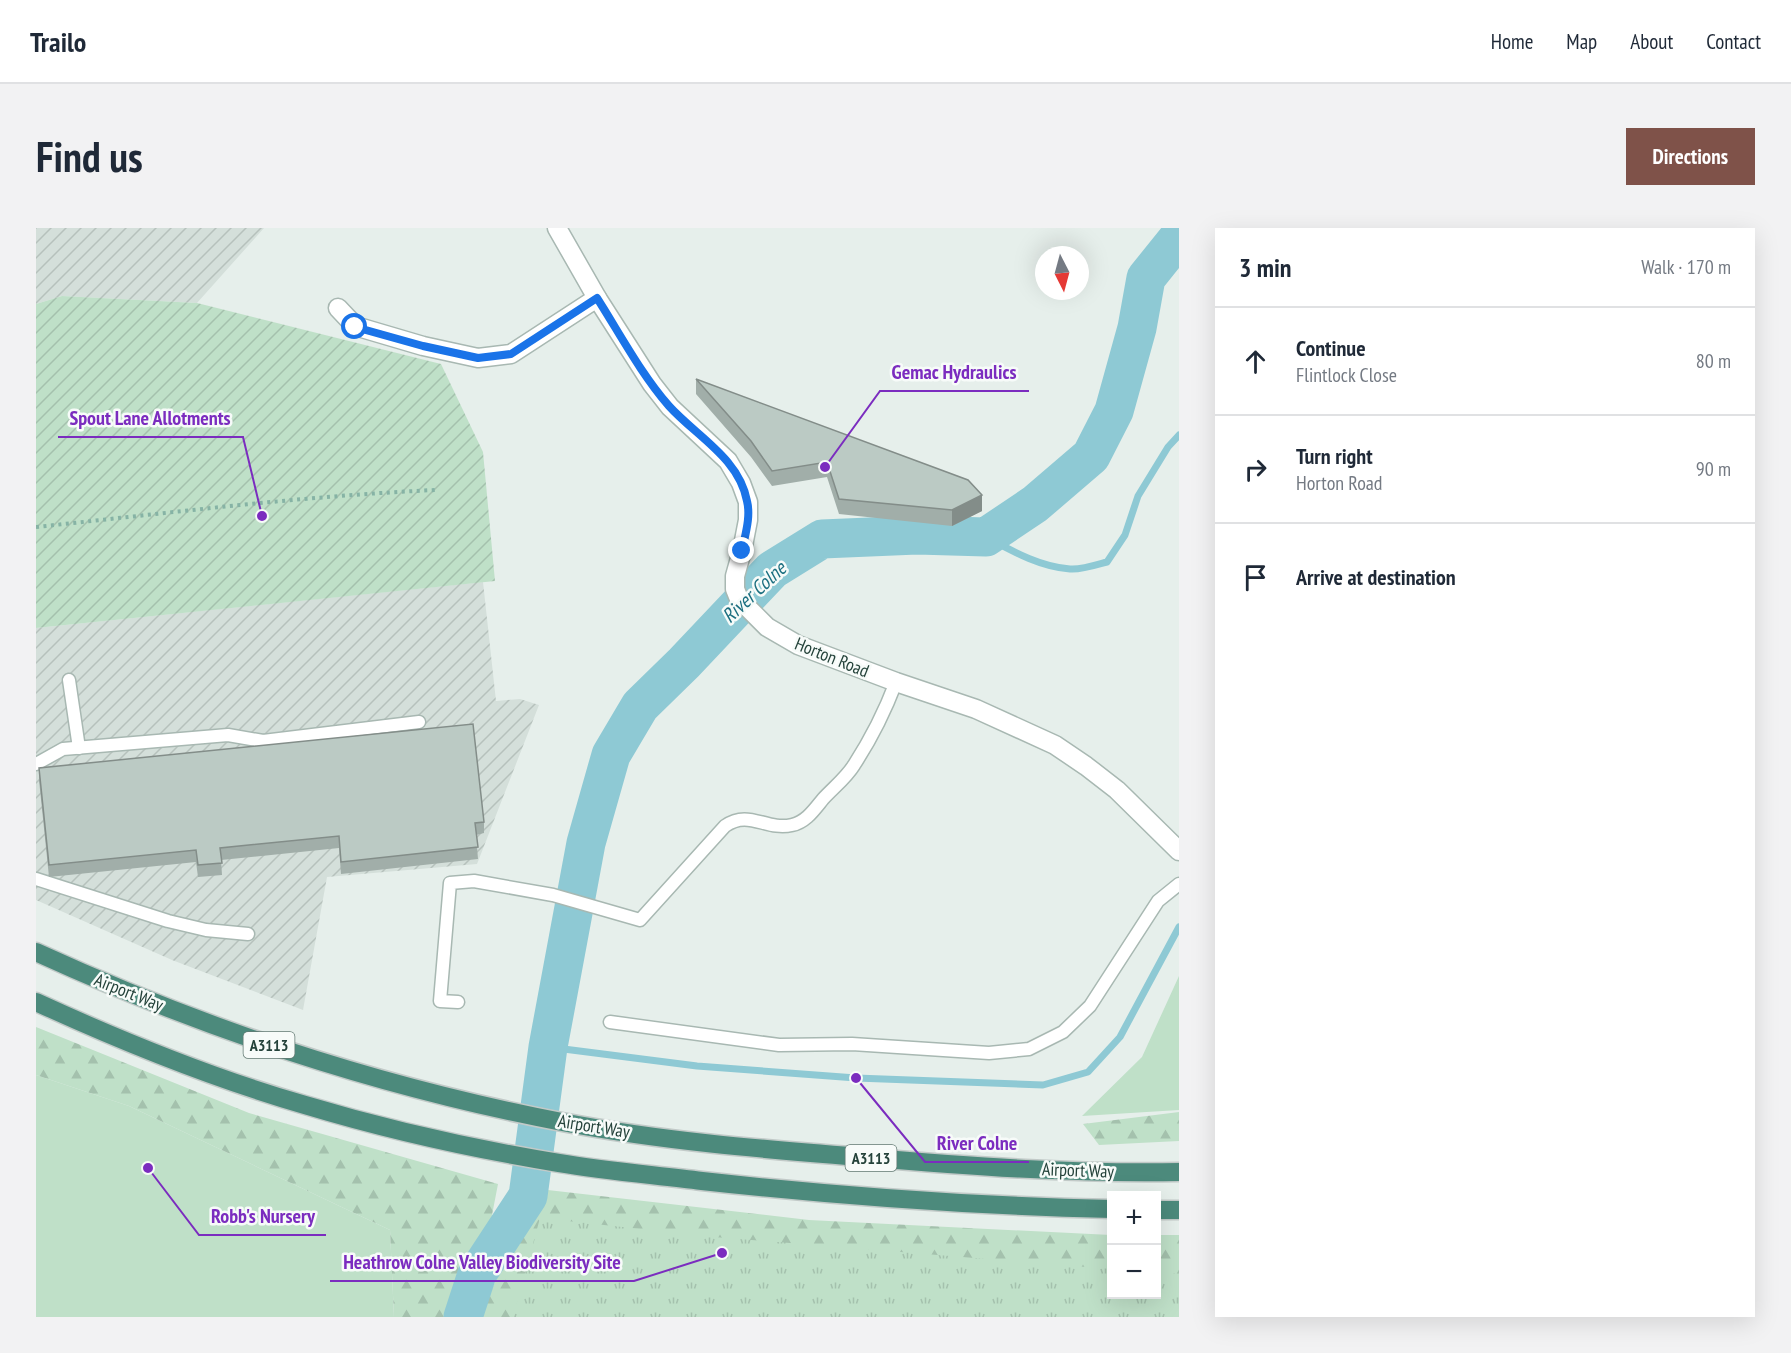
<!DOCTYPE html>
<meta charset="utf-8">
<style>
:root{--surface:#fff;--page:#f2f2f3;--text:#1f2937;--muted:#747a83;--line:#e0e1e3;--accent:#7f5249}
body{margin:0;font-family:"PT Sans Narrow",sans-serif;background:var(--page);color:var(--text)}
.controls{position:absolute;right:18px;bottom:18px;display:grid;overflow:hidden;border-radius:0px;box-shadow:0 6px 24px #0002}
.controls button{width:54px;height:54px;display:grid;place-items:center;padding:0;border:0;border-bottom:2px solid var(--line);background:var(--surface);color:var(--text);font:30px sans-serif}
.compass{position:absolute;left:999px;top:18px;width:54px;height:54px;border-radius:50%;background:var(--surface);box-shadow:0 6px 24px #0002;rotate:174deg}
.stop{position:absolute;width:18px;height:18px;margin:-14px;border:4px solid #1a73e8;border-radius:50%;background:#fff}
.stop.end{background:#1a73e8;border-color:#fff;box-shadow:0 2px 6px #0008}
.list{margin:0;padding:0;list-style:none}
h2{display:flex;justify-content:space-between;align-items:center;height:78px;margin:0;padding:0 24px;font-size:26px}
h2 small{font-size:20px;font-weight:400;color:var(--muted)}
.list li{display:grid;grid-template-columns:39px 1fr auto;gap:18px;align-items:center;box-sizing:border-box;height:108px;padding:0 24px;border-top:2px solid var(--line)}
.list b{display:block;font-size:22px;white-space:nowrap}
.list p{margin:0;font-size:20px;white-space:nowrap;color:var(--muted)}
.list em{font-size:20px;font-style:normal;color:var(--muted)}
.icon{flex:none;width:33px;height:33px;fill:none;stroke:currentColor;stroke-width:2;stroke-linecap:round;stroke-linejoin:round}
.map{position:relative;flex:none;width:1143px;height:1089px;overflow:hidden;border-radius:0px}
header{display:flex;align-items:center;gap:36px;box-sizing:border-box;height:84px;padding:0 30px;background:var(--surface);border-bottom:2px solid var(--line)}
header strong{font-size:28px}
nav{display:flex;gap:33px;margin-inline-start:auto;font-size:21px}
.intro{display:flex;align-items:center;justify-content:space-between;box-sizing:border-box;height:144px;padding:0 36px}
h1{margin:0;font-size:42px}
.button{padding:15px 27px;border-radius:0px;background:var(--accent);color:#fff;font-size:21px;font-weight:700}
main{display:flex;gap:36px;padding:0 36px}
aside{flex:1;background:var(--surface);border-radius:0px;box-shadow:0 6px 24px #0002}
.map>svg:first-child{display:block}
.industrial{fill:url(#industrial-furrows)}
.grass{fill:#bfe0c8}
.forest{fill:url(#forest-firs)}
.park{fill:url(#park-tufts)}
.garden{fill:url(#garden-furrows)}
.lines{fill:none;stroke-linecap:round;stroke-linejoin:round}
.stream{stroke:#8ec9d4;stroke-width:7}
.river{stroke:#8ec9d4;stroke-width:39}
.service-casing{stroke:#a8b8b2;stroke-width:15}
.minor-casing{stroke:#a8b8b2;stroke-width:21}
.tertiary-casing{stroke:#a8b8b2;stroke-width:21}
.trunk-casing{stroke:#c2cac8;stroke-width:21}
.path{stroke:#86b3a5;stroke-width:4;stroke-dasharray:3 4.5;stroke-linecap:butt}
.service{stroke:#fff;stroke-width:12}
.minor{stroke:#fff;stroke-width:18}
.tertiary{stroke:#fff;stroke-width:18}
.trunk{stroke:#4c8a7c;stroke-width:18}
.wall{fill:#a1aea9}
.shaded-wall{fill:#838d89}
.building{fill:#bbcac4;stroke:#838d89;stroke-width:1.5}
.route{stroke:#1a73e8;stroke-width:8}
.labels{text-anchor:middle;dominant-baseline:central;stroke-width:5;stroke-linejoin:round;paint-order:stroke}
.shield{fill:#f7fbf9;stroke:#637a73;stroke-width:1.5}
.shield-label{font-size:16px;font-weight:bold;fill:#24423a}
.street-label{font-size:18px;fill:#24423a;stroke:#f7fbf9}
.water-label{font-size:20px;font-style:italic;fill:#1c6f80;stroke:#f7fbf9}
.leader{fill:none;stroke:#7b2cbf;stroke-width:2}
.callout-dot{fill:#7b2cbf;stroke:#f7fbf9;stroke-width:2}
.callout-label{font-size:20px;text-anchor:middle;font-weight:bold;fill:#7b2cbf;stroke:#f7fbf9;stroke-width:5;stroke-linejoin:round;paint-order:stroke}
</style>
<header>
<strong>Trailo</strong>
<nav><a>Home</a><a>Map</a><a>About</a><a>Contact</a></nav>
</header>
<div class="intro"><h1>Find us</h1><a class="button">Directions</a></div>
<main>
<div class="map">
<svg width="1143" height="1089" viewBox="0 0 1143 1089">
<defs>
<pattern id="industrial-furrows" width="10" height="10" patternUnits="userSpaceOnUse" patternTransform="scale(1.5)"><rect width="10" height="10" fill="#d4dfda"/><path d="M-1 1l2-2M0 10L10 0M9 11l2-2" fill="none" stroke="#b6c1bc"/></pattern>
<pattern id="forest-firs" width="22" height="20" patternUnits="userSpaceOnUse" patternTransform="scale(1.5)"><rect width="22" height="20" fill="#bfe0c8"/><path d="M5 1l3.5 6h-7zM16 11l3.5 6h-7z" fill="#a4c1ad"/></pattern>
<pattern id="park-tufts" width="24" height="20" patternUnits="userSpaceOnUse" patternTransform="scale(1.5)"><rect width="24" height="20" fill="#bfe0c8"/><path d="M3 7l-1-3M5 7V3M7 7l1-3M15 17l-1-3M17 17v-4M19 17l1-3" fill="none" stroke="#a4c1ad"/></pattern>
<pattern id="garden-furrows" width="10" height="10" patternUnits="userSpaceOnUse" patternTransform="scale(1.5)"><rect width="10" height="10" fill="#bfe0c8"/><path d="M-1 1l2-2M0 10L10 0M9 11l2-2" fill="none" stroke="#a4c1ad"/></pattern>
</defs>
<rect width="100%" height="100%" fill="#e6efeb"/>
<g class="industrial">
<polygon points="0,0 228,0 161,75 26,68 0,76"/>
<polygon points="447,354 460,473 484,471 503,477 441,636 291,649 267,782 136,732 0,672 0,400"/>
</g>
<g class="grass">
<polygon points="1143,748 1143,882 1046,888 1106,829"/>
<polygon points="0,847 93,878 354,1002 358,1089 0,1089"/>
</g>
<g class="forest">
<polygon points="0,799 213,885 462,956 451,1013 413,1089 358,1089 354,1002 93,878 0,847"/>
<polygon points="1143,884 1143,913 1063,917 1047,896"/>
<polygon points="503,961 773,992 1075,1007 1076,1066 1120,1066 1121,1007 1143,1007 1143,1089 444,1089 450,1073"/>
</g>
<polygon class="park" points="504,990 678,1009 1075,1041 1076,1066 1120,1066 1121,1044 1143,1046 1143,1089 477,1089"/>
<polygon class="garden" points="26,68 161,75 405,136 447,224 459,353 0,400 0,76"/>
<g class="lines">
<g class="stream">
<path d="M 950,309 C 976,323 1004,339 1034,341 C 1045,342 1060,337 1071,334 L 1089,307 L 1102,268 L 1132,219 L 1143,207"/>
<polyline points="512,819 661,838 820,850 1007,857 1052,844 1084,809 1143,699"/>
</g>
<polyline class="river" points="427,1089 441,1046 492,968 512,819 550,615 575,527 604,478 648,435 736,342 786,311 881,307 950,309 999,276 1055,228 1078,183 1101,100 1110,50 1143,9"/>
<defs>
<g id="service">
<polyline points="33,452 43,520"/>
<polyline points="0,536 27,521 192,507 227,513 383,494"/>
<polyline points="0,651 132,693 170,702 212,706"/>
<path d="M 422,774 L 404,773 L 414,655 L 438,653 L 517,667 L 604,692 L 689,598 C 713,581 730,603 756,597 C 770,594 778,582 787,571 C 797,560 810,550 818,537 C 835,511 849,483 860,454"/>
<polyline points="574,794 743,817 816,816 953,825 993,821 1027,804 1054,778 1122,673 1143,656"/>
</g>
<polyline id="minor" points="302,80 319,98 387,118 442,130 475,126 561,70"/>
<polyline id="tertiary" points="521,0 561,70 616,156 634,179 692,233 705,255 712,274 712,292 706,323 699,348 699,361 703,371 731,399 762,417 860,454 940,481 1019,517 1050,538 1081,562 1143,623"/>
<g id="trunk">
<path d="M 0,724 C 168,801 344,859 526,894 C 625,913 725,921 825,929 C 930,938 1037,946 1143,944"/>
<path d="M 0,774 C 85,813 179,851 269,877 C 352,902 438,921 523,935 C 570,943 619,947 666,953 C 802,968 939,978 1076,981"/>
<polyline points="1120,982 1143,982"/>
</g>
</defs>
<use href="#service" class="service-casing"/>
<use href="#minor" class="minor-casing"/>
<use href="#tertiary" class="tertiary-casing"/>
<use href="#trunk" class="trunk-casing"/>
<path class="path" d="M 0,299 C 133,285 266,268 399,262"/>
<use href="#service" class="service"/>
<use href="#minor" class="minor"/>
<use href="#tertiary" class="tertiary"/>
<use href="#trunk" class="trunk"/>
</g>
<g class="wall">
<polygon points="660,151 946,283 916,298 803,286 791,249 736,258 715,229 660,166"/>
<polygon points="3,540 448,594 448,605 440,607 442,631 305,646 303,620 185,632 186,647 162,649 160,634 13,649 3,552"/>
</g>
<polygon class="shaded-wall" points="946,267 946,283 916,298 916,282"/>
<g class="building">
<polygon points="660,151 932,252 946,267 916,282 803,271 791,234 736,243 715,213"/>
<polygon points="437,496 448,594 439,595 442,619 305,634 303,608 184,620 186,635 162,637 160,622 13,637 3,540"/>
</g>
<g class="lines">
<path class="route" d="M 319,99 L 387,118 L 442,130 L 475,126 L 561,70 C 584,106 605,146 633,178 C 660,208 703,230 711,273 C 715,289 709,307 706,323"/>
</g>
<g class="labels">
<g class="shield">
<rect x="207.5" y="804" width="51" height="26" rx="4.5"/>
<rect x="809.5" y="917" width="51" height="26" rx="4.5"/>
</g>
<g class="shield-label">
<text x="233" y="817">A3113</text>
<text x="835" y="930">A3113</text>
</g>
<g class="street-label">
<text transform="translate(796 429) rotate(22)">Horton Road</text>
<text transform="translate(93 764) rotate(22)">Airport Way</text>
<text transform="translate(558 898) rotate(9)">Airport Way</text>
<text transform="translate(1042 942) rotate(2)">Airport Way</text>
</g>
<g class="water-label">
<text transform="translate(718 364) rotate(-43)">River Colne</text>
</g>
</g>
<path class="leader" d="M789 239L844 163H993M226 288L207 209H22M820 850L889 934H993M112 940L163 1007H290M686 1025L598 1053H294"/>
<g class="callout-dot">
<circle cx="789" cy="239" r="6"/>
<circle cx="226" cy="288" r="6"/>
<circle cx="820" cy="850" r="6"/>
<circle cx="112" cy="940" r="6"/>
<circle cx="686" cy="1025" r="6"/>
</g>
<g class="callout-label">
<text x="918" y="151">Gemac Hydraulics</text>
<text x="114" y="197">Spout Lane Allotments</text>
<text x="941" y="922">River Colne</text>
<text x="227" y="995">Robb's Nursery</text>
<text x="446" y="1041">Heathrow Colne Valley Biodiversity Site</text>
</g>
</svg>
<div class="controls">
<button>+</button>
<button>−</button>
</div>
<svg class="compass" viewBox="-18 -18 36 36"><path d="M0-13l5 13h-10z" fill="#e53935"/><path d="M0 13l5-13h-10z" fill="#747a83"/></svg>
<div class="stop" style="left:319px;top:99px"></div>
<div class="stop end" style="left:706px;top:323px"></div>
</div>
<aside>
<h2>3 min<small>Walk · 170 m</small></h2>
<ul class="list">
<li><svg class="icon" aria-label="ahead" viewBox="0 0 24 24"><path d="M12 20V5M6 11l6-6 6 6"/></svg><div><b>Continue</b><p>Flintlock Close</p></div><em>80 m</em></li>
<li><svg class="icon" aria-label="right" viewBox="0 0 24 24"><path d="M7 20v-9h11M14 6l5 5-5 5"/></svg><div><b>Turn right</b><p>Horton Road</p></div><em>90 m</em></li>
<li><svg class="icon" aria-label="arrive" viewBox="0 0 24 24"><path d="M6 21V4h12l-3 4 3 4H6"/></svg><div><b>Arrive at destination</b></div></li>
</ul>
</aside>
</main>
